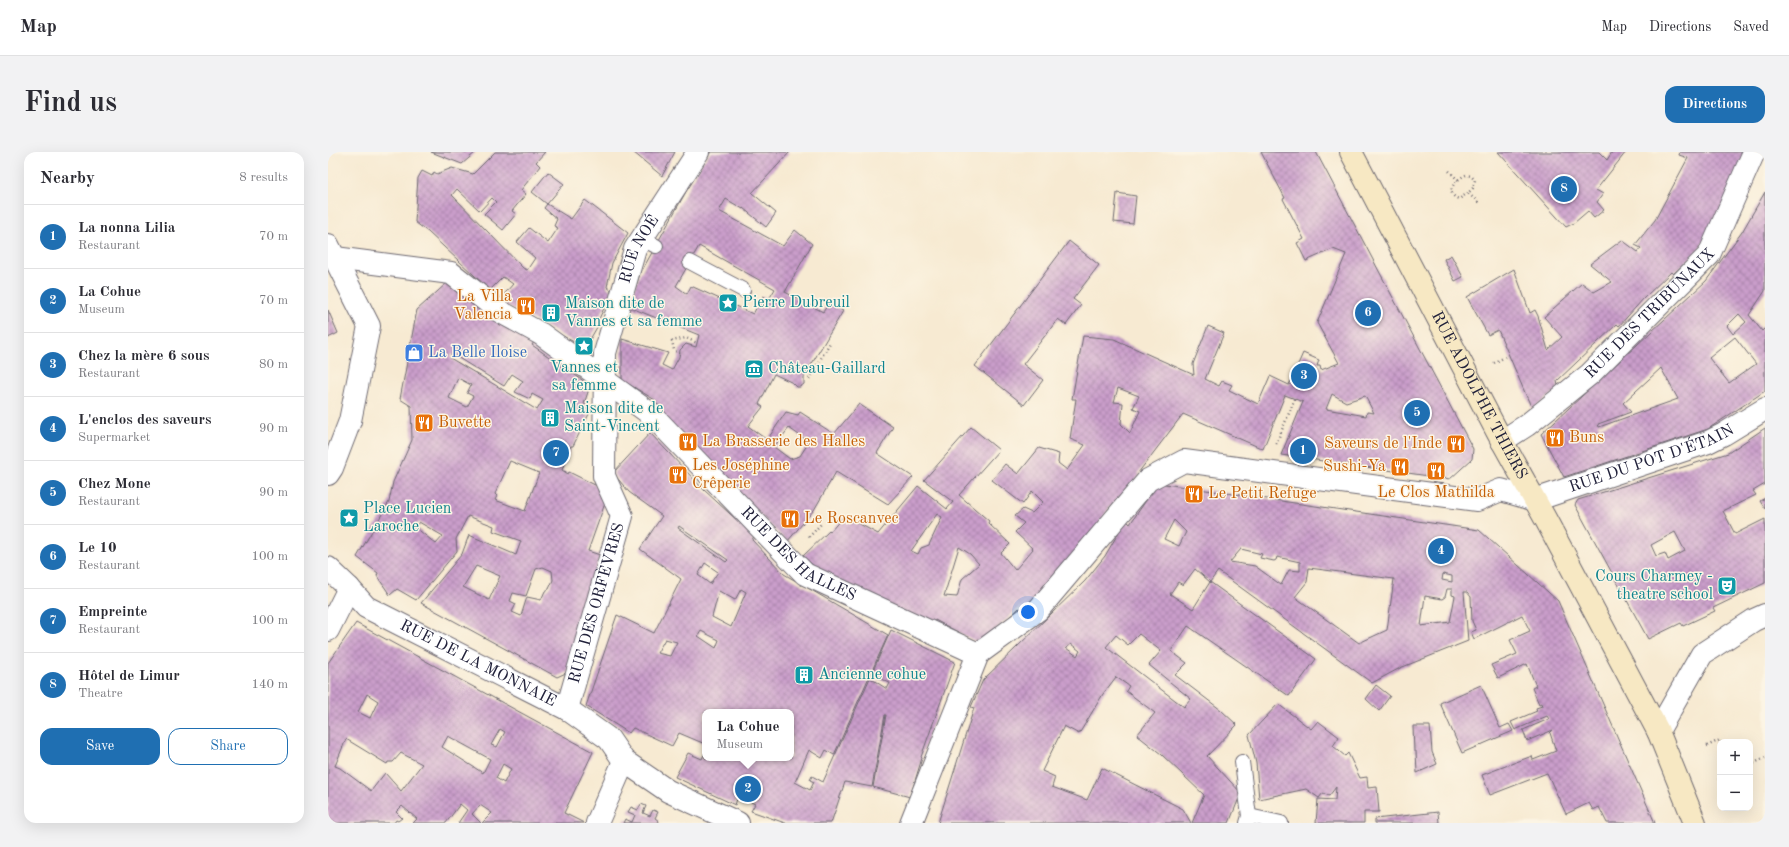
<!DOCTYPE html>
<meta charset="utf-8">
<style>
:root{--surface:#fff;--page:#f2f2f3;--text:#2b2b33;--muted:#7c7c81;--line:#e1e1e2;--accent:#1f6fb2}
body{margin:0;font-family:"Old Standard TT",serif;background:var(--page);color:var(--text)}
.controls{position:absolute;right:12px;bottom:12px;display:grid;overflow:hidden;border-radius:8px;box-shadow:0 4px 16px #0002}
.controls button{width:36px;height:36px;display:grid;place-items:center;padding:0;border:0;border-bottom:1px solid var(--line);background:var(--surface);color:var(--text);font:20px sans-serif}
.you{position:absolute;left:700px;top:460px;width:14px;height:14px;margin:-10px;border:3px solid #fff;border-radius:50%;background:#1a73e8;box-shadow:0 0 0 6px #1a73e833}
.badge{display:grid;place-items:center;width:26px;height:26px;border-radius:50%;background:var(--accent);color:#fff;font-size:13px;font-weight:700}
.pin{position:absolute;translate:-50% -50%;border:2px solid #fff;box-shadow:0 1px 4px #0006}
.popup{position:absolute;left:374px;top:557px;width:92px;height:52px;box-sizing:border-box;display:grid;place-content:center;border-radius:8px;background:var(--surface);filter:drop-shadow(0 1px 3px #0005);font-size:13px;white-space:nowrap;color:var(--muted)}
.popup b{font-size:15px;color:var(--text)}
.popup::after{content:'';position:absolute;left:50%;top:100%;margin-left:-8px;border:8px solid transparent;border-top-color:var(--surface)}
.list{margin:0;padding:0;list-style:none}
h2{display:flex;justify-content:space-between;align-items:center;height:52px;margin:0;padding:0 16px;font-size:17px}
h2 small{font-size:13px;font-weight:400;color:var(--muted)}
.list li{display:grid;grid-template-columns:26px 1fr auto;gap:12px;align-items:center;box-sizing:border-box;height:64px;padding:0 16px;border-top:1px solid var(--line)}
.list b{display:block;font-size:15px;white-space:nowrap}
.list p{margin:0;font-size:13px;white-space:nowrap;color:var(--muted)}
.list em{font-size:13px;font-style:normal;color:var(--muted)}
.actions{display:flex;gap:8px;padding:12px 16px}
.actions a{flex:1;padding:9px 0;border:1px solid var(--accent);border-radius:12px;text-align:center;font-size:14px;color:var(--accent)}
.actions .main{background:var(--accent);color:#fff}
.map{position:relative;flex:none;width:1437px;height:671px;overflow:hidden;border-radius:12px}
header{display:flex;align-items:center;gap:24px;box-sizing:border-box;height:56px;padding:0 20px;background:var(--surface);border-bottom:1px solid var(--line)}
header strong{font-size:19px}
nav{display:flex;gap:22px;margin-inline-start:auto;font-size:14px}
.intro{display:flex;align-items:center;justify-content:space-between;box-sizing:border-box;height:96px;padding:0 24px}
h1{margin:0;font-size:28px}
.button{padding:10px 18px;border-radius:12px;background:var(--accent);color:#fff;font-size:14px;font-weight:700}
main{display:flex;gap:24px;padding:0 24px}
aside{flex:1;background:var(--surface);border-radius:12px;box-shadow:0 4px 16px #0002}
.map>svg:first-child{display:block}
.building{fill:url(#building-cross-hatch);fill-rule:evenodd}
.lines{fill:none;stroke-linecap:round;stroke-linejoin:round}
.lane-casing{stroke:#6d6870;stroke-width:16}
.street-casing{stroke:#6d6870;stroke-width:24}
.secondary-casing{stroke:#6d6870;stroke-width:24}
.path{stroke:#6d6870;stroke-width:2.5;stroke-dasharray:1 3;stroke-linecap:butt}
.lane{stroke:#fff;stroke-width:14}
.street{stroke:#fff;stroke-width:22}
.secondary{stroke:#f7e8c3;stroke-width:22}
.labels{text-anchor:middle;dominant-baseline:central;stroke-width:3;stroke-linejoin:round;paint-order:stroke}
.street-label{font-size:16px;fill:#22223b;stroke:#fcf5e5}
.food-label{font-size:16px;fill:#c56008;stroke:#fcf5e5;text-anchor:start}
.culture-label{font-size:16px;fill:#0d838f;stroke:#fcf5e5;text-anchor:start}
.shop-label{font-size:16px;fill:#366cbe;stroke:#fcf5e5;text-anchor:start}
</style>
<header>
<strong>Map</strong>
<nav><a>Map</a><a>Directions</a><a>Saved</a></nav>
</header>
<div class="intro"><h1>Find us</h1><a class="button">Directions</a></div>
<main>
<aside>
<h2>Nearby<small>8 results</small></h2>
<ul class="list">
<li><span class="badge">1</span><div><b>La nonna Lilia</b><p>Restaurant</p></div><em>70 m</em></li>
<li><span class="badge">2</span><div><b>La Cohue</b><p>Museum</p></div><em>70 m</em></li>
<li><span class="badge">3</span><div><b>Chez la mère 6 sous</b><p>Restaurant</p></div><em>80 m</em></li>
<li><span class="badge">4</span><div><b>L'enclos des saveurs</b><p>Supermarket</p></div><em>90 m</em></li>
<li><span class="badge">5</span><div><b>Chez Mone</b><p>Restaurant</p></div><em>90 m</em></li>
<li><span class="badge">6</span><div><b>Le 10</b><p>Restaurant</p></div><em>100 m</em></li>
<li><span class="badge">7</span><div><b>Empreinte</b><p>Restaurant</p></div><em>100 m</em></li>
<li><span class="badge">8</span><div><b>Hôtel de Limur</b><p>Theatre</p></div><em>140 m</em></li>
</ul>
<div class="actions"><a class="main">Save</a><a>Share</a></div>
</aside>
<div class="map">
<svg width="1437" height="671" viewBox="0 0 1437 671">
<defs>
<pattern id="building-cross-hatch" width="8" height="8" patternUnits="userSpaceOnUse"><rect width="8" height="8" fill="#ca9ecb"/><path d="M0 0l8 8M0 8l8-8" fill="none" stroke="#a480a6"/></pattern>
</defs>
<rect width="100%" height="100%" fill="#fcf5e5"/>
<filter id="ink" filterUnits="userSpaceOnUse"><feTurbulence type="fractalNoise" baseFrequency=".025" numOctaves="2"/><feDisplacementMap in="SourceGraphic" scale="8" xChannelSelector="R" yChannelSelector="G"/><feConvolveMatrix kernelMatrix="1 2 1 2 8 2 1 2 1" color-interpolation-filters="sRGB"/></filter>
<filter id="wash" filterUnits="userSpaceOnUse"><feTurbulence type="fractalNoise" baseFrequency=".012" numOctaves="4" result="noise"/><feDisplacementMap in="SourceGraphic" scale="16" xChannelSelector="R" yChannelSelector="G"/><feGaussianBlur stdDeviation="0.9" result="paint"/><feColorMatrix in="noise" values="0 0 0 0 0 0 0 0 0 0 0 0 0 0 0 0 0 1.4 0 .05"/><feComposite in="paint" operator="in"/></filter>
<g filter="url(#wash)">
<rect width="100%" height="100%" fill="#f7ead2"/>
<g id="blocks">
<g class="building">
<polygon points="103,0 148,0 134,12"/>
<polygon points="167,0 217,0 208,10 212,14 193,38 198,42 184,59 188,62 175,78 156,62 168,50 164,46 152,59 129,37 124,43 195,116 199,118 207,106 189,90 201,76 220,91 230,76 226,74 229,67 216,56 219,52 204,40 220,20 236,32 219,52 243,67 257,48 300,81 284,111 279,135 284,139 270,169 272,170 257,196 178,153 172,147 185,132 175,125 162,138 100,80 87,70 90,26 94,19 104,24 106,20 109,22 124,16 145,22"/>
<polygon points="305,0 347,0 334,24"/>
<path d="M 383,0 L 462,0 L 424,41 L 448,61 L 438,75 L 415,56 L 415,57 L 398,47 L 391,59 L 455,94 L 467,78 L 484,92 L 457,140 L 495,160 L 501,151 L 515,159 L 476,225 L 476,232 L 472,235 L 469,235 L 465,231 L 446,222 L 431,252 L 435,255 L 420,274 L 439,288 L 458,260 L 470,263 L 472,260 L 506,282 L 531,252 L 565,275 L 549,301 L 585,325 L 560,352 L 508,320 L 486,358 L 459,390 L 322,255 L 327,248 L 294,228 L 294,187 L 340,201 L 334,213 L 344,218 L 351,205 L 352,198 L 358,192 L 368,195 L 371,183 L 301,155 L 312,122 L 374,11 ZM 371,94 L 447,137 L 441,147 L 435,144 L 425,162 L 363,134 L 359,142 L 348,134 ZM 461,276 L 481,290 L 472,304 L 462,307 L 446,295 Z"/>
<path d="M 933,0 L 988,0 L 1145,297 L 1144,307 L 1122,327 L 953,303 L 975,250 L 957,243 L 935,297 L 855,262 L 810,321 L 812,323 L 782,355 L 763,384 L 698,462 L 691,456 L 656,489 L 649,490 L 607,468 L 604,475 L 498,425 L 475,404 L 501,379 L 502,380 L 514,366 L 528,370 L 550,382 L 590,334 L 619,357 L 625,350 L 596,328 L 643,275 L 671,298 L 631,343 L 661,369 L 660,371 L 682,392 L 673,401 L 687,418 L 705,397 L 687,380 L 696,371 L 687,364 L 695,357 L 704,361 L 715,350 L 704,339 L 695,352 L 664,328 L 677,312 L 690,322 L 711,296 L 731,302 L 730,311 L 739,318 L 757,293 L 742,287 L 748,247 L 744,247 L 755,184 L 786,187 L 866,223 L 865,212 L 880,174 L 896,181 L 877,227 L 891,234 L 894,229 L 904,233 L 901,238 L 930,252 L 942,224 L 961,233 L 975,201 L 991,208 L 989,214 L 992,214 L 993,218 L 1011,211 L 989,171 L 1018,102 L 1005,97 L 978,109 L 969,91 L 976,87 L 955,47 L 957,46 ZM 790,236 L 811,244 L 805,256 L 812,259 L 802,281 L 793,272 L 795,251 L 786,250 ZM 1004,242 L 1018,250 L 1037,244 L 1046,261 L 1039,260 L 1038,264 L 998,257 ZM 609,362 L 614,365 L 601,393 L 593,396 L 590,402 L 583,399 ZM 631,395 L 642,402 L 651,412 L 634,427 L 629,445 L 616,444 Z"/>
<polygon points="1170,0 1271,0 1279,8 1284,0 1298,0 1268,38 1275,42 1269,50 1276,58 1266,66 1260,59 1246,71 1238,75"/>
<polygon points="1352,0 1419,0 1393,62 1370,99 1345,122 1343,120 1316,146 1291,174 1289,172 1229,229 1231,238 1204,257 1170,178 1160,183 1139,145 1186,117 1202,161 1207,158 1210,164 1220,198 1234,185 1216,165 1254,131 1266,140 1284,130 1262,112 1294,88 1310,100 1313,96 1307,93 1327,68 1360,6 1351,3"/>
<path d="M 1437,40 L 1437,139 L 1421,163 L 1434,179 L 1437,176 L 1437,239 L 1380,277 L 1236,325 L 1213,282 L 1378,129 L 1414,80 ZM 1411,162 L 1418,170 L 1405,182 L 1399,174 ZM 1407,185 L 1428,212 L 1401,231 L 1381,206 ZM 1333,216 L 1350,247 L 1271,275 L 1270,272 L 1303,260 L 1295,251 Z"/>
<polygon points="789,41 808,44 805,72 786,70"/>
<polygon points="741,89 771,113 745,147 753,153 738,173 730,167 695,212 715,228 696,253 647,214"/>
<polygon points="1123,103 1135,125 1127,129 1116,107"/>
<path d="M 120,130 L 206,190 L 204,193 L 257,230 L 260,240 L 256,252 L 264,256 L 245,294 L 243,294 L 234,318 L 240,322 L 241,320 L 281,340 L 260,399 L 272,403 L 240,520 L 229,525 L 93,451 L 134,402 L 141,383 L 188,403 L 193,389 L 165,379 L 166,374 L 140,364 L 128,387 L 129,399 L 88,448 L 69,437 L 62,443 L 49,424 L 50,421 L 29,405 L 61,350 L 65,330 L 84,288 L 83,254 L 72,247 L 89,158 ZM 124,202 L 176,234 L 184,222 L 195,229 L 187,240 L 202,247 L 204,242 L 215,248 L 209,258 L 122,206 ZM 130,226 L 143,233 L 139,241 L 145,244 L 139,255 L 121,246 ZM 182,309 L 211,321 L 197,359 L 167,348 L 169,344 L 167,342 ZM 91,370 L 115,384 L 108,392 L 87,375 ZM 148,414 L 172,424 L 161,448 L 135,435 ZM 215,415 L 224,419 L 225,428 L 221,437 L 217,439 L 213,448 L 199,445 L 193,464 L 184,460 L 188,452 L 182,449 L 185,441 L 198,444 L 208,417 Z"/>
<polygon points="0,158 10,181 0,186"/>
<path d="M 1437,276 L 1437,332 L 1425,339 L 1428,343 L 1395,359 L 1407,382 L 1437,367 L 1437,431 L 1385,456 L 1387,459 L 1355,474 L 1353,471 L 1320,487 L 1247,353 L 1250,348 L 1400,301 ZM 1347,380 L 1357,399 L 1340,408 L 1337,401 L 1328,404 L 1323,393 Z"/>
<path d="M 322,281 L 376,338 L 426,384 L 424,388 L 456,422 L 560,483 L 506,603 L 498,598 L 494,606 L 481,598 L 467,630 L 482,638 L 486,630 L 482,628 L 484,624 L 495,630 L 542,526 L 559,537 L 562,531 L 543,523 L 563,478 L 627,510 L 593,605 L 594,606 L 582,645 L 545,635 L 558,563 L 557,563 L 544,635 L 517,630 L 503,671 L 457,671 L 423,659 L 427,652 L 410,644 L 407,653 L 347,625 L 360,601 L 374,607 L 377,600 L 377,606 L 463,606 L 463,560 L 377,560 L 377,592 L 351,581 L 344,594 L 305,576 L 301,581 L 258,554 L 289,463 L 326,481 L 353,427 L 312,397 L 334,364 L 301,340 L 285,321 ZM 351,374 L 400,408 L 398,410 L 350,376 ZM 377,411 L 390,420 L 382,432 L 370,423 ZM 413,437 L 418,440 L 403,475 L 384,465 L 391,439 L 407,448 ZM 373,479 L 391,488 L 388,496 L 370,484 ZM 337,487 L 349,490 L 342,504 L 329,501 Z"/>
<path d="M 830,331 L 1151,378 L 1230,449 L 1327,671 L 1279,671 L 1271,655 L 1265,658 L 1261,651 L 1238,662 L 1219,621 L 1162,643 L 1154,623 L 1204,604 L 1205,608 L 1228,599 L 1222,581 L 1225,578 L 1199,589 L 1195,578 L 1221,567 L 1219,564 L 1187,578 L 1183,570 L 1209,559 L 1208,556 L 1214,554 L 1213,551 L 1211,552 L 1204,536 L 1208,534 L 1199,512 L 1170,526 L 1163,513 L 1189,502 L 1182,488 L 1202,479 L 1194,463 L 1146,487 L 1143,480 L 1148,478 L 1144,469 L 1143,445 L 1139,440 L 1136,440 L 1140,489 L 1072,516 L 1044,531 L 890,419 L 882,430 L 867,417 L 855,433 L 850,430 L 842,442 L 865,457 L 882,430 L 988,507 L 961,544 L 860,474 L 843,499 L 859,511 L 847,523 L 893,558 L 909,573 L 879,604 L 913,641 L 901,671 L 864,671 L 876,643 L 833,602 L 809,583 L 827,561 L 798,539 L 801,534 L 788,525 L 775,542 L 751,582 L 736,574 L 714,619 L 727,625 L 724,635 L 759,648 L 774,616 L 855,657 L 863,671 L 610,671 L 646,556 L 643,555 L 655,528 L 757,429 L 777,404 L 798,368 L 802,372 ZM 846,368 L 858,380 L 851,394 L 836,387 ZM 913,397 L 934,402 L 932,406 L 946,409 L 948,408 L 949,405 L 972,410 L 972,419 L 961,418 L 953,433 L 927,414 L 902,410 ZM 981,416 L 1066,427 L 1059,478 L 1031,491 L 967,445 L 979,430 ZM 1115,422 L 1124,424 L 1124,430 L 1114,428 ZM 1119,437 L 1124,437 L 1124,443 L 1127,444 L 1122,470 L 1093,474 L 1097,444 L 1114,447 L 1117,445 ZM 811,482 L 833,499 L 821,513 L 863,547 L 856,555 L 778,495 L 788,483 L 800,493 ZM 743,492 L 752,499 L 749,504 L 738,496 Z"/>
<polygon points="1437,346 1437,357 1432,349"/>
<path d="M 28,471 L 265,600 L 236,661 L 256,671 L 154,671 L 164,661 L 152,653 L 144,662 L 153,671 L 130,671 L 139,658 L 132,652 L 118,671 L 85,671 L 89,667 L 74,654 L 68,660 L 74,666 L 70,669 L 68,668 L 66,671 L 0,671 L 0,511 ZM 39,542 L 50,549 L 42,566 L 30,560 ZM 172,577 L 177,580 L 169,595 L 163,593 ZM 120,584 L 162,607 L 155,621 L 114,595 ZM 18,587 L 59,612 L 60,610 L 65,610 L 73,601 L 94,612 L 73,639 L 57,621 L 43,639 L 12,616 L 7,614 ZM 175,612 L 183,617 L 176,631 L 168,626 Z"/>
<polygon points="1048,533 1062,544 1051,559 1038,547"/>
<polygon points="1153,533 1172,576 1181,572 1185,579 1134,601 1112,551"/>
<polygon points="950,552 983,577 990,569 1011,585 1005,594 1017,604 1020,601 1032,626 1039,625 1040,636 1049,635 1051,660 1036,660 1036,671 988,671 990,647 1007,648 1008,635 1001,644 995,641 991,646 978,637 931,647 928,611 921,583"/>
<polygon points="1085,574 1102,574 1104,600 1109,612 1089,621 1088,599 1086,599"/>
<polygon points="313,652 318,654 315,661 322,664 325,658 330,660 327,666 331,669 330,671 295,671 297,667 304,670 307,663 300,660 303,655 310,658"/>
<polygon points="1110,660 1111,671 1047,671 1047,667"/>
</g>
</g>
</g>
<g filter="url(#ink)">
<use href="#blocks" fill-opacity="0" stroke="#6d6870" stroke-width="1"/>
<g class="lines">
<defs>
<g id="lane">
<polyline points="314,87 328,94"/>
<polyline points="362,110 415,138"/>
<polyline points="914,610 921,664 919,671"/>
<polyline points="921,664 953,671"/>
</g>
<g id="street">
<polyline points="0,93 41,174 22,269 4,316 0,322"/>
<path id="s1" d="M 7,106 L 123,121 L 171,159 L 213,182 L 324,263 L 477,422 L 650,502"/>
<path id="s2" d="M 1174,289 L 1199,273 L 1262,222 L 1381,103 L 1426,0"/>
<path id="s3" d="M 0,416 L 21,436 L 38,455 L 239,557 L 281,587 L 296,609 L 340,639 L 410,671"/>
<polyline points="0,478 21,436"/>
<path id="s4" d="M 239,557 L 294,364 L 276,324 L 277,201 L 307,97 L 370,0"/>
<polyline points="1330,579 1374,502 1426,468 1437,463"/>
<polyline points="269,671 296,609"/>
<path id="s5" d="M 583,671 L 650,502 L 710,458 L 820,328 L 856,309 L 1149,348 L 1173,338 L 1207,348 L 1380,290 L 1396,282 L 1437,257"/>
</g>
<g id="secondary">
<path id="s6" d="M 1023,0 L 1174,289 L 1218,368 L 1330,579 L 1367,671"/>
</g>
</defs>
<use href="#lane" class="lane-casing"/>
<use href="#street" class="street-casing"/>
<use href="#secondary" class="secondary-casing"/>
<g class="path">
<polyline points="1121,19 1130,28"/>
<path d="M 1140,41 L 1131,47 C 1115,41 1128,27 1138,23 L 1143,24 L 1147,28 L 1145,36 L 1140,41 L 1152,52"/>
<polyline points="352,202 346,198 344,189 358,186 369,191"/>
<polyline points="1166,211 1177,205"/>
<polyline points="481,227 503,189"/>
<polyline points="948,292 967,247"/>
<polyline points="237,320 238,318"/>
<polyline points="481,385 493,372"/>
<polyline points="1379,594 1392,588 1393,590"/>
<polyline points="1422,613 1437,606"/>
<polyline points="1390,628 1392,627"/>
</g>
<use href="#lane" class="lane"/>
<use href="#street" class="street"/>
<use href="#secondary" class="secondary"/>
</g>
</g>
<defs>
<symbol id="sight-square" viewBox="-11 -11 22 22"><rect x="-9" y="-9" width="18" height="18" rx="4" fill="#0f9aa8" stroke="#fcf5e5"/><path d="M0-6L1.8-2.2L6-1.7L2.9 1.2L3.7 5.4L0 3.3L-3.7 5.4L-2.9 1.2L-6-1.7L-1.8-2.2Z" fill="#fff"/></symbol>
<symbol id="restaurant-square" viewBox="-11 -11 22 22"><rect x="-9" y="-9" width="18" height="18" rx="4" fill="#e8710a" stroke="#fcf5e5"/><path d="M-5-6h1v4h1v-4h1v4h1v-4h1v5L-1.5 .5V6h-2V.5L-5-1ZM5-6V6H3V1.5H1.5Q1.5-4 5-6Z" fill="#fff"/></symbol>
<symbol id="building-square" viewBox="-11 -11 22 22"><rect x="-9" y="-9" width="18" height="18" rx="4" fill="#0f9aa8" stroke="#fcf5e5"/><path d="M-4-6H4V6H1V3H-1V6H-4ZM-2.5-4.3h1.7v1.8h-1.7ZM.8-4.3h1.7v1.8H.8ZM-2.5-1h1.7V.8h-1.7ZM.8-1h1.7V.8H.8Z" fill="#fff"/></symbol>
<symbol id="shop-square" viewBox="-11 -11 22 22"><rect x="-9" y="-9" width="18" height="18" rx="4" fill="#3f7fe0" stroke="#fcf5e5"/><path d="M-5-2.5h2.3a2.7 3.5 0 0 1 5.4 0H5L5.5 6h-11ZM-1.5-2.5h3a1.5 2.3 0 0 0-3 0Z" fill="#fff"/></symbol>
<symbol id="museum-square" viewBox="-11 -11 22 22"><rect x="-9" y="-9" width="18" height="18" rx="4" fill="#0f9aa8" stroke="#fcf5e5"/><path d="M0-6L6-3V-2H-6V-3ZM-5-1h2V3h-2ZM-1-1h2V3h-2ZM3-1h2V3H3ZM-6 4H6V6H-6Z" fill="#fff"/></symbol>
<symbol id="theatre-square" viewBox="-11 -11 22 22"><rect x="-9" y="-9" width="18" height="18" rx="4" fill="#0f9aa8" stroke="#fcf5e5"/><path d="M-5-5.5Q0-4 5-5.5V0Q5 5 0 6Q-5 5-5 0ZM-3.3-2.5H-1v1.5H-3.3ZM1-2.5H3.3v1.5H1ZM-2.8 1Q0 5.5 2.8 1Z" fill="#fff"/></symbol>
</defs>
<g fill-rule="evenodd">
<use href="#sight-square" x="389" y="140" width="22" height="22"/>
<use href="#restaurant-square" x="187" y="143" width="22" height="22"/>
<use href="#building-square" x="212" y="150" width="22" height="22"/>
<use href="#sight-square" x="245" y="183" width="22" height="22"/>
<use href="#shop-square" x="75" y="190" width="22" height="22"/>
<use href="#museum-square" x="415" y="206" width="22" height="22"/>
<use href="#building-square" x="211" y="255" width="22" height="22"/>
<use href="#restaurant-square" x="85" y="260" width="22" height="22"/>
<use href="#restaurant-square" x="1216" y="275" width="22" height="22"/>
<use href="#restaurant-square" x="349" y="279" width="22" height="22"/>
<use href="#restaurant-square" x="1117" y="281" width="22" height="22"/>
<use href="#restaurant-square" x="1061" y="304" width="22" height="22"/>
<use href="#restaurant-square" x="1097" y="308" width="22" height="22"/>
<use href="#restaurant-square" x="339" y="312" width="22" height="22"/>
<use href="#restaurant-square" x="855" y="331" width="22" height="22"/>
<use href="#sight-square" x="10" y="355" width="22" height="22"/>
<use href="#restaurant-square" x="451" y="356" width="22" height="22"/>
<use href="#theatre-square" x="1388" y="423" width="22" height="22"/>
<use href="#building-square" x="465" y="512" width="22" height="22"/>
</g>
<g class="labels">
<g class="street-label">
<text stroke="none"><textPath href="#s4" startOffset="477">RUE NOÉ</textPath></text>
<text stroke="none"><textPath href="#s2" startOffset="196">RUE DES TRIBUNAUX</textPath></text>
<text stroke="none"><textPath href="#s6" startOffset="275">RUE ADOLPHE THIERS</textPath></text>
<text stroke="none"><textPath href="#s5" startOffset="948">RUE DU POT D'ÉTAIN</textPath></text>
<text stroke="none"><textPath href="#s1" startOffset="567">RUE DES HALLES</textPath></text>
<text stroke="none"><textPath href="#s4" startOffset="110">RUE DES ORFÈVRES</textPath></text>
<text stroke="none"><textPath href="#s3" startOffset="180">RUE DE LA MONNAIE</textPath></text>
</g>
<g class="food-label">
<text x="184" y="145" text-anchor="end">La Villa<tspan x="184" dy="18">Valencia</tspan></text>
<text x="110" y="271">Buvette</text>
<text x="1241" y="286">Buns</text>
<text x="374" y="290">La Brasserie des Halles</text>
<text x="1114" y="292" text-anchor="end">Saveurs de l'Inde</text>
<text x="364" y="314">Les Joséphine<tspan x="364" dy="18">Crêperie</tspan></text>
<text x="1058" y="315" text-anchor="end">Sushi-Ya</text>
<text x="1108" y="341" text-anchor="middle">Le Clos Mathilda</text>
<text x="880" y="342">Le Petit Refuge</text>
<text x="476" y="367">Le Roscanvec</text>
</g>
<g class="culture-label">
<text x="414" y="151">Pierre Dubreuil</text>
<text x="237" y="152">Maison dite de<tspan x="237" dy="18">Vannes et sa femme</tspan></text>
<text x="256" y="216" text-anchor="middle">Vannes et<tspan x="256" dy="18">sa femme</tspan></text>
<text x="440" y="217">Château-Gaillard</text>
<text x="236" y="257">Maison dite de<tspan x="236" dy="18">Saint-Vincent</tspan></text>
<text x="35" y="357">Place Lucien<tspan x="35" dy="18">Laroche</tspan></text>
<text x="1385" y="425" text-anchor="end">Cours Charmey -<tspan x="1385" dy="18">theatre school</tspan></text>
<text x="490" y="523">Ancienne cohue</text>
</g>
<g class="shop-label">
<text x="100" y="201">La Belle Iloise</text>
</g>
</g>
</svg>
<div class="controls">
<button>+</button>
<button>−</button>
</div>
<div class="you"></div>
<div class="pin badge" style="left:975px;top:299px">1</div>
<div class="pin badge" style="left:420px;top:637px">2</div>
<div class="popup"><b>La Cohue</b>Museum</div>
<div class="pin badge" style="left:976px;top:224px">3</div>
<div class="pin badge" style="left:1113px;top:399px">4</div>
<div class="pin badge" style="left:1089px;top:261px">5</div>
<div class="pin badge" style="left:1040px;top:161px">6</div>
<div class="pin badge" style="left:228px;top:301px">7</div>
<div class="pin badge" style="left:1236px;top:37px">8</div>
</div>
</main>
